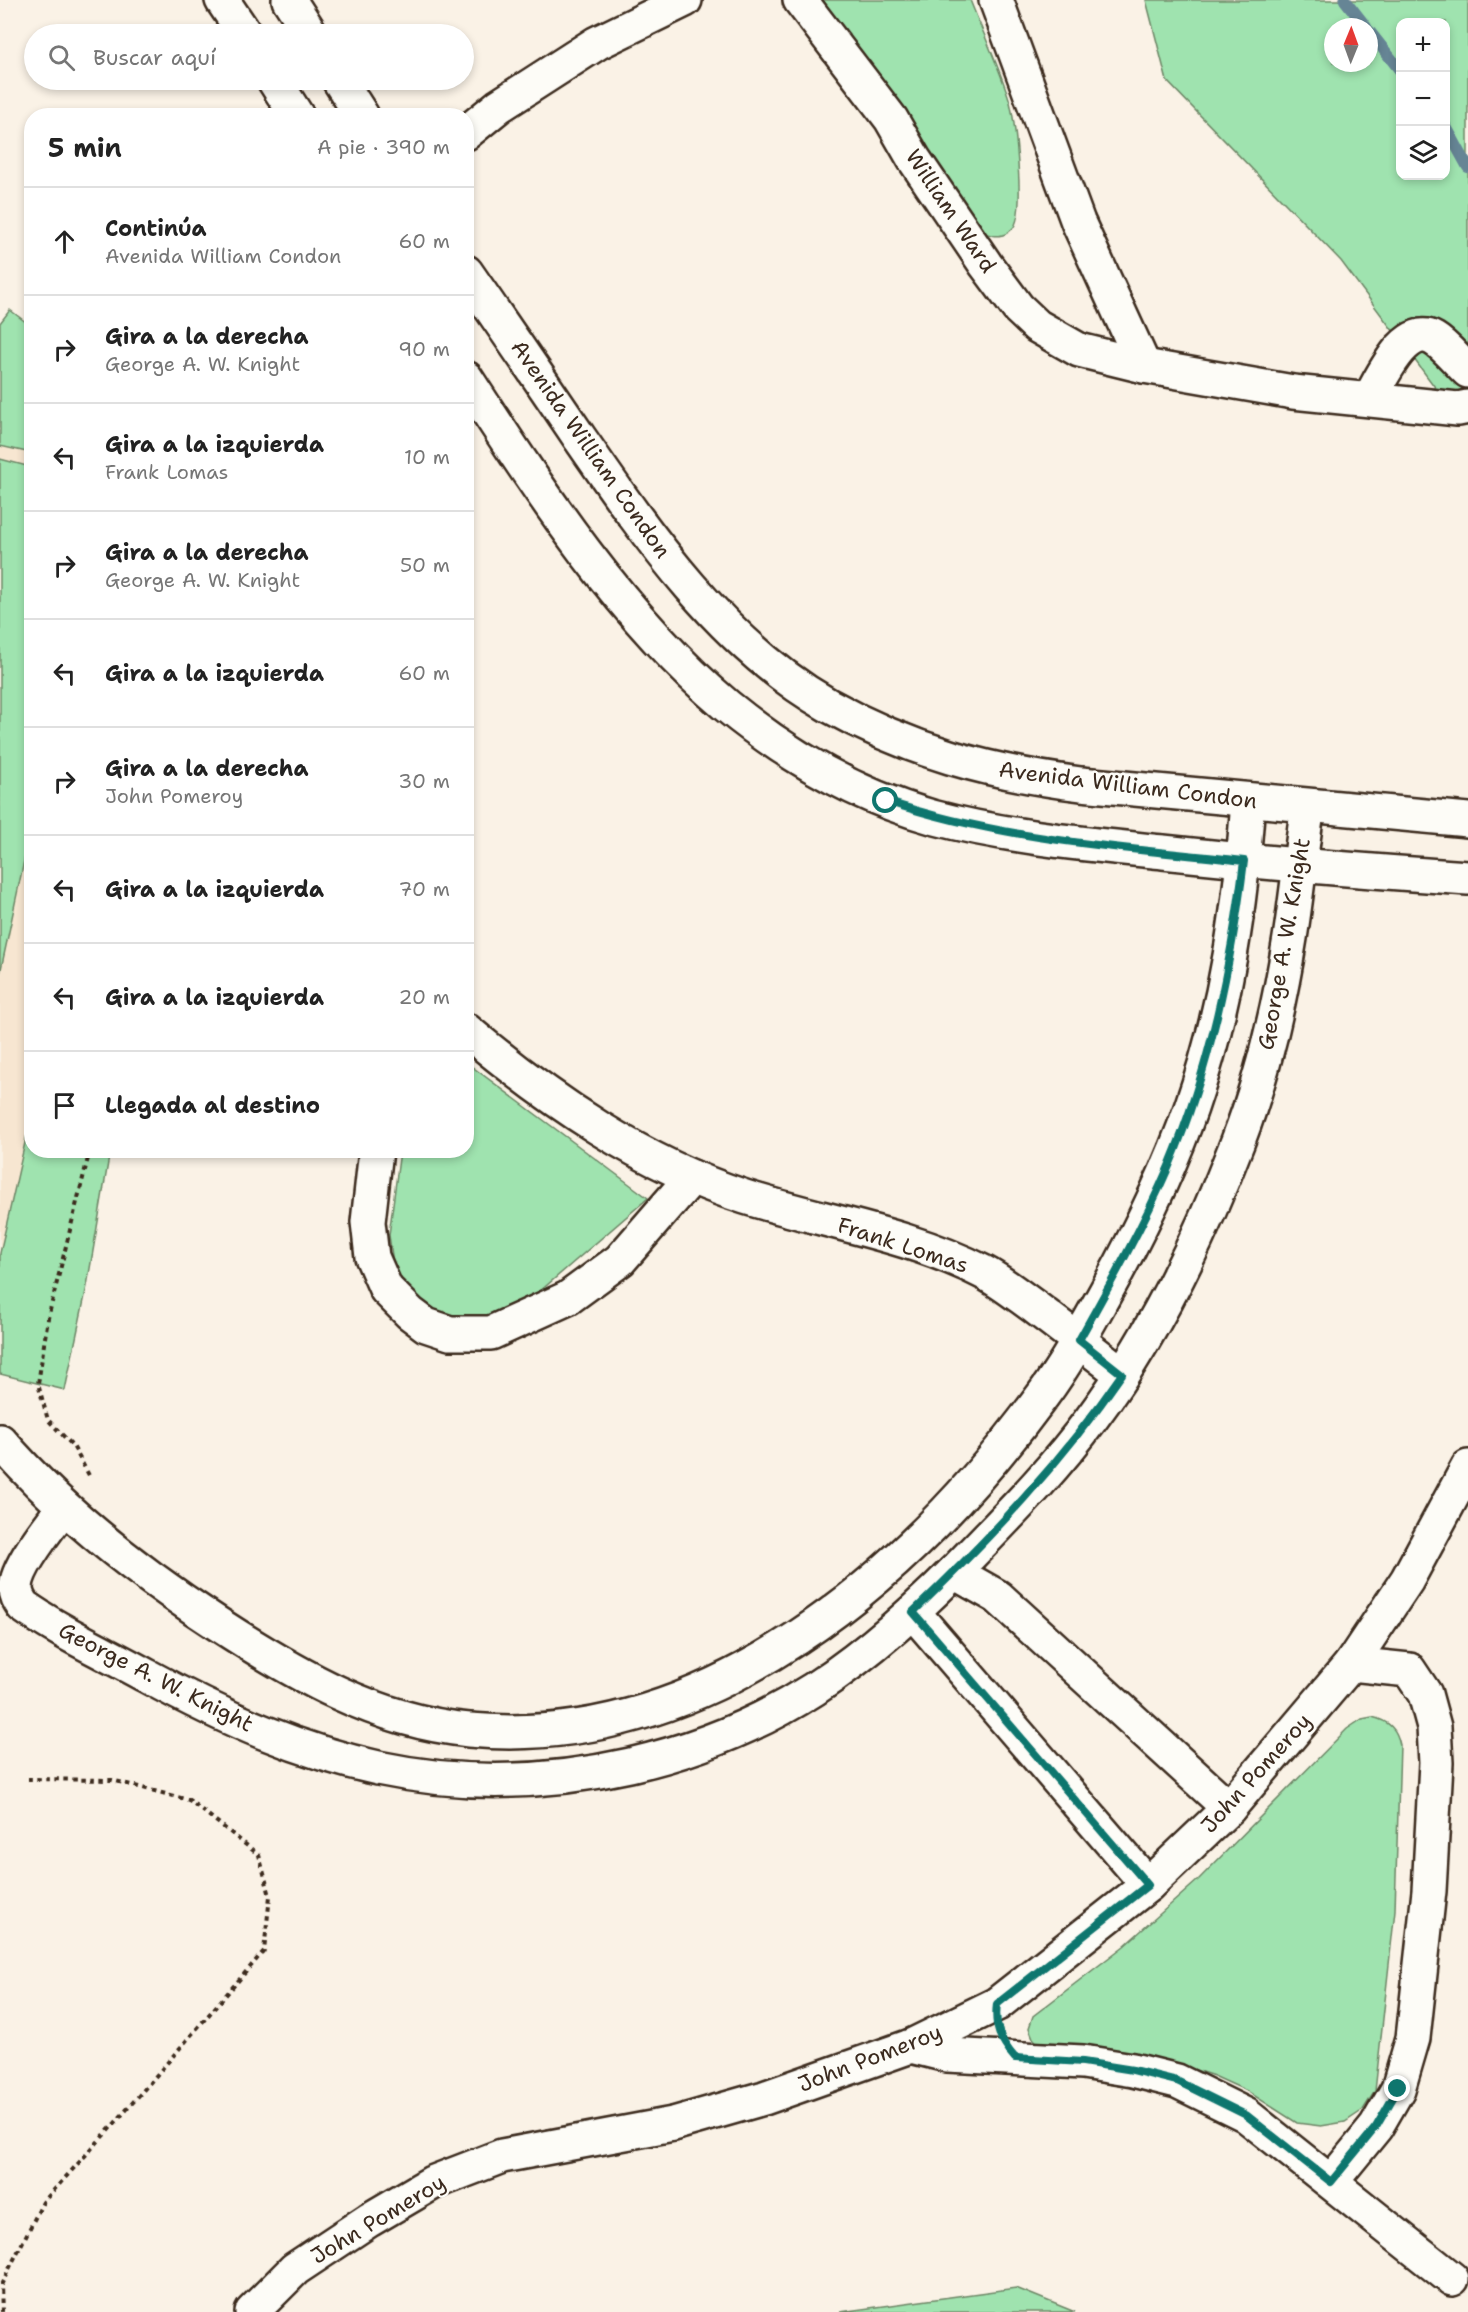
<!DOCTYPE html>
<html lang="es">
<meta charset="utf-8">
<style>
:root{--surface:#fff;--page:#f6f6f6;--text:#222;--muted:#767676;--line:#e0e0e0}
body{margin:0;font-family:"Shantell Sans",sans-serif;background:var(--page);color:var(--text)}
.controls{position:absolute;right:18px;top:18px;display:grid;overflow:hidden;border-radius:12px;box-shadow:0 3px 9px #0003}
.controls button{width:54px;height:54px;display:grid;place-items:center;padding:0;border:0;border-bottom:2px solid var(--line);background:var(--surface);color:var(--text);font:30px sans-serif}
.compass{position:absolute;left:1324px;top:18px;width:54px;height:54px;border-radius:50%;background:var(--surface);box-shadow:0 3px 9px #0003;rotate:1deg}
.stop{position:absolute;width:18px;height:18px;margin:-14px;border:4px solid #0f766e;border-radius:50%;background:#fff}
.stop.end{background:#0f766e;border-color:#fff;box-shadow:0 2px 6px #0008}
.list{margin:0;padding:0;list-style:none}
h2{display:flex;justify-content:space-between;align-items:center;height:78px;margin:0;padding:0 24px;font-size:26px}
h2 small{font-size:20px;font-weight:400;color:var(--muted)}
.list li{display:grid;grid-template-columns:39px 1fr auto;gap:18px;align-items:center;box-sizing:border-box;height:108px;padding:0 24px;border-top:2px solid var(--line)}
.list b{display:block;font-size:22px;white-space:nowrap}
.list p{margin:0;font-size:20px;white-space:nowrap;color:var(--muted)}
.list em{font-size:20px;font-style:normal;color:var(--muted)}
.icon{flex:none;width:33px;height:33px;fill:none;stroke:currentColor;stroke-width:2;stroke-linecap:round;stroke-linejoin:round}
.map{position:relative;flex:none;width:1468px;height:2312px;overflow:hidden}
.search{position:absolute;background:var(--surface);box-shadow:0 3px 9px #0003;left:24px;top:24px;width:450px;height:66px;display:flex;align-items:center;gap:15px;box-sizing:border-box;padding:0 21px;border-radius:33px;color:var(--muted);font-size:22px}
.panel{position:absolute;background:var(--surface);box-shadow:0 3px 9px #0003;left:24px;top:108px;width:450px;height:1050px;border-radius:24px}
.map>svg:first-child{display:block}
.built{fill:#f7e6d1}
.green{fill:#9fe3af;stroke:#6d8666;stroke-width:1.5;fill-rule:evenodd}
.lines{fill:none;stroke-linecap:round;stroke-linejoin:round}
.stream{stroke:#668595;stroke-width:12}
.minor-casing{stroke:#3b2a1e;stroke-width:38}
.path{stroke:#3b2a1e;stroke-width:4;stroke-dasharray:4.5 4.5;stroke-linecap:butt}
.minor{stroke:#fdfcf7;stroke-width:33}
.route{stroke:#0f766e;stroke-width:8}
.labels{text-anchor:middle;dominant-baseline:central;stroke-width:4.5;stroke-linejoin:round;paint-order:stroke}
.street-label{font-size:22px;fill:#3b2a1e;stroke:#fdfcf7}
</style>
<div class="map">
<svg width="1468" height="2312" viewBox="0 0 1468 2312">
<rect width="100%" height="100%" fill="#faf2e6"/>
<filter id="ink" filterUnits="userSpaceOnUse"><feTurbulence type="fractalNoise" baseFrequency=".0167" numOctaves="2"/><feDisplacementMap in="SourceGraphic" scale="12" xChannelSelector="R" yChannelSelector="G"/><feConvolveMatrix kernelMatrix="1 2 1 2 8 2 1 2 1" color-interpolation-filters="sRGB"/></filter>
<g filter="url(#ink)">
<polygon class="built" points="0,446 32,453 32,1116 0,1253"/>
<g class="green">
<path d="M 817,0 L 970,0 C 982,31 1001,71 1010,102 C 1015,123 1026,214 1013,228 C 1004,238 995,237 984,233 Z"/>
<path d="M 1146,0 L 1468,0 L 1468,398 L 1449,406 L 1341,261 L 1167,81 ZM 1400,22 L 1446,22 L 1446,176 L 1400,176 ZM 1333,27 L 1369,27 L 1369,63 L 1333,63 Z"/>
<polygon points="10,310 31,326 31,453 0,446 0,323"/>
<polygon points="0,459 31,467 31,828 0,974"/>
<polygon points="467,1063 648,1198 510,1317 440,1316 397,1290 389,1235 400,1151 466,1150"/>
<polygon points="31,1116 32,1150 110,1151 87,1286 65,1390 0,1374 0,1253"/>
<path d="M 1372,1717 C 1389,1721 1397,1729 1400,1745 L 1395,1910 L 1375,2091 L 1363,2110 L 1345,2122 L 1321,2126 L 1297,2123 L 1247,2091 L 1214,2076 L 1174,2063 L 1126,2052 L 1066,2050 L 1039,2045 L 1033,2038 L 1029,2028 L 1033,2016 L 1124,1946 L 1198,1880 L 1347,1729 L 1362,1719 Z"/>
<polygon points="1016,2288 1075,2312 840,2312"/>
</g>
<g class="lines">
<g class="stream">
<polyline points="1345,0 1366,27"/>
<polyline points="1369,31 1400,70"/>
<polyline points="1446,127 1468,167"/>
</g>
<defs>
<g id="minor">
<polyline points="222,0 245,34"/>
<polyline points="289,0 311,34"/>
<polyline points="800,0 891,119 914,159 986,265 1018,308 1037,326 1079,350 1144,366 1293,392 1458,409 1468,407"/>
<polyline points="996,0 1078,222 1144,366"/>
<polyline points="274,80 297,116"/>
<polyline points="339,80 362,116"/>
<polyline points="466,133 499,106 597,43 685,0"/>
<path d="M 466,272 C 504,327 542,382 579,437 C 646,534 722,645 828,705 C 910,751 988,772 1081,784 L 1468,820"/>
<path d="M 466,378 C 540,492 622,618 727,706 C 787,755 857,796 932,817 C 1007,837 1085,844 1163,852 C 1264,863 1366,871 1468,878"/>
<path d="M 1369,399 C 1381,380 1405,322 1434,339 C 1446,346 1457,361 1468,371"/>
<path d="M 466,1030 C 549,1100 642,1164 745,1197 C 824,1222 909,1234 983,1272 C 1002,1282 1019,1296 1036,1308 C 1065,1330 1094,1352 1122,1374"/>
<polyline points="376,1150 368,1222 372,1257 386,1289 410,1313 426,1325 450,1333 491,1333 568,1298 620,1260 692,1177"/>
<path d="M 0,1441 C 62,1513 138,1572 218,1624 C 295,1674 375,1721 469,1730 C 708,1752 911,1575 1043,1395 C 1066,1364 1084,1331 1103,1297 C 1137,1236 1168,1174 1191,1108 C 1226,1008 1241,905 1248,800"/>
<path d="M 64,1507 C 51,1524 16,1567 16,1588 C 16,1595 19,1600 23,1606 C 61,1633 106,1653 147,1676 C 306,1763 449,1806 630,1765 C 695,1750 758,1725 814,1689 C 875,1649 929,1599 979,1546 C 1019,1505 1058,1464 1092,1418 C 1154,1335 1201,1237 1238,1141 C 1263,1076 1279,1007 1290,938 C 1297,894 1301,850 1308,806"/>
<polyline points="954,1572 998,1597 1229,1808"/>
<polyline points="913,1612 1148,1885"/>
<polyline points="911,2046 947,2055 1083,2062 1133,2070 1177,2081 1246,2115 1452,2279"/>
<polyline points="1331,2182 1376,2127 1398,2089 1413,2038 1429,1891 1436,1763 1434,1727 1425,1694 1409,1670 1351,1664"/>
<polyline points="252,2312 295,2269 369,2220 432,2183 502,2156 673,2124 764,2098 911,2046 997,2004 1148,1885 1229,1808 1351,1664 1407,1580 1468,1467"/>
</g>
</defs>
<use href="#minor" class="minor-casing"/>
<g class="path">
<polyline points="90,1150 48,1318 38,1384 48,1420 73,1446 91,1479"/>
<polyline points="2,2312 1,2285 43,2202 115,2123 264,1951 270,1896 259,1855 189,1800 112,1780 28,1779"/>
</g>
<use href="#minor" class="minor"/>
</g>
</g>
<g class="lines" filter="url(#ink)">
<path class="route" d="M 886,801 C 1002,840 1123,848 1244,861 C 1231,966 1210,1068 1169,1166 C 1143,1226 1111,1283 1079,1340 L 1122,1374 C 1062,1462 990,1538 913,1612 L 1148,1885 L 997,2004 C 994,2026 1000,2041 1015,2058 L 1083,2062 L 1133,2070 L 1177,2081 L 1246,2115 L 1331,2182 L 1376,2127 L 1398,2089"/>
</g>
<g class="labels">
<g class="street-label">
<text transform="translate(951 211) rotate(56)">William Ward</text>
<text transform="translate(591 449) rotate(55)">Avenida William Condon</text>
<text transform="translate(1128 785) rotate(7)">Avenida William Condon</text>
<text transform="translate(1284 944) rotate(-80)">George A. W. Knight</text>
<text transform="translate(903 1245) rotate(18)">Frank Lomas</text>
<text transform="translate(156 1677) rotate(27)">George A. W. Knight</text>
<text transform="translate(1256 1773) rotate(-48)">John Pomeroy</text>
<text transform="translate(870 2058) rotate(-21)">John Pomeroy</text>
<text transform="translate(378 2219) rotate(-31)">John Pomeroy</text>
</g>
</g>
</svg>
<div class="controls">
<button>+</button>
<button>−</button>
<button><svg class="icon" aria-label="layers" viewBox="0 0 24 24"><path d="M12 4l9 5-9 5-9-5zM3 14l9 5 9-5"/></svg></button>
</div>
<svg class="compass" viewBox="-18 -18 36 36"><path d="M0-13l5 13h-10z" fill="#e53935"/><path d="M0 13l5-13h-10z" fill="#767676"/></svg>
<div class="stop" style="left:886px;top:801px"></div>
<div class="stop end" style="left:1398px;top:2089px"></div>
<div class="search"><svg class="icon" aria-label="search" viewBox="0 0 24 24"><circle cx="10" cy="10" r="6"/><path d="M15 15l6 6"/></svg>Buscar aquí</div>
<section class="panel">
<h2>5 min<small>A pie · 390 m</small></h2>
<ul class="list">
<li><svg class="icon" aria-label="ahead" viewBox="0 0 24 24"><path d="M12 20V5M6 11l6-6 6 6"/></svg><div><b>Continúa</b><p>Avenida William Condon</p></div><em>60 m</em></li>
<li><svg class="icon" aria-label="right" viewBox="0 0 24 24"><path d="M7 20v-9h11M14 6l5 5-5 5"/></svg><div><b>Gira a la derecha</b><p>George A. W. Knight</p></div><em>90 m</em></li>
<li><svg class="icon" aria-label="left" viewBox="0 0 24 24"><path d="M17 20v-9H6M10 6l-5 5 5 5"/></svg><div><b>Gira a la izquierda</b><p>Frank Lomas</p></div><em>10 m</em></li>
<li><svg class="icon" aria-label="right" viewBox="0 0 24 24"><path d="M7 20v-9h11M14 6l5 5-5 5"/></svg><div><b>Gira a la derecha</b><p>George A. W. Knight</p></div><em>50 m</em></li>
<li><svg class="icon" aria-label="left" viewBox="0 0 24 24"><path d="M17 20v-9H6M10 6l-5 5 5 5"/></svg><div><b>Gira a la izquierda</b></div><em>60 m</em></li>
<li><svg class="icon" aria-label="right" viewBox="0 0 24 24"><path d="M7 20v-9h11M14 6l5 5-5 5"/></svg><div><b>Gira a la derecha</b><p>John Pomeroy</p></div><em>30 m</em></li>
<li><svg class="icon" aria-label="left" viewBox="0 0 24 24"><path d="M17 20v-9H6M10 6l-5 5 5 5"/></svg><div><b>Gira a la izquierda</b></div><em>70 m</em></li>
<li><svg class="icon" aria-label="left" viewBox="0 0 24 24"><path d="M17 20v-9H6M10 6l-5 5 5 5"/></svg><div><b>Gira a la izquierda</b></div><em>20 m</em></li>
<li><svg class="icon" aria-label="arrive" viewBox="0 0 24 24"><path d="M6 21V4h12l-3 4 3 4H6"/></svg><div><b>Llegada al destino</b></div></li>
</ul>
</section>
</div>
